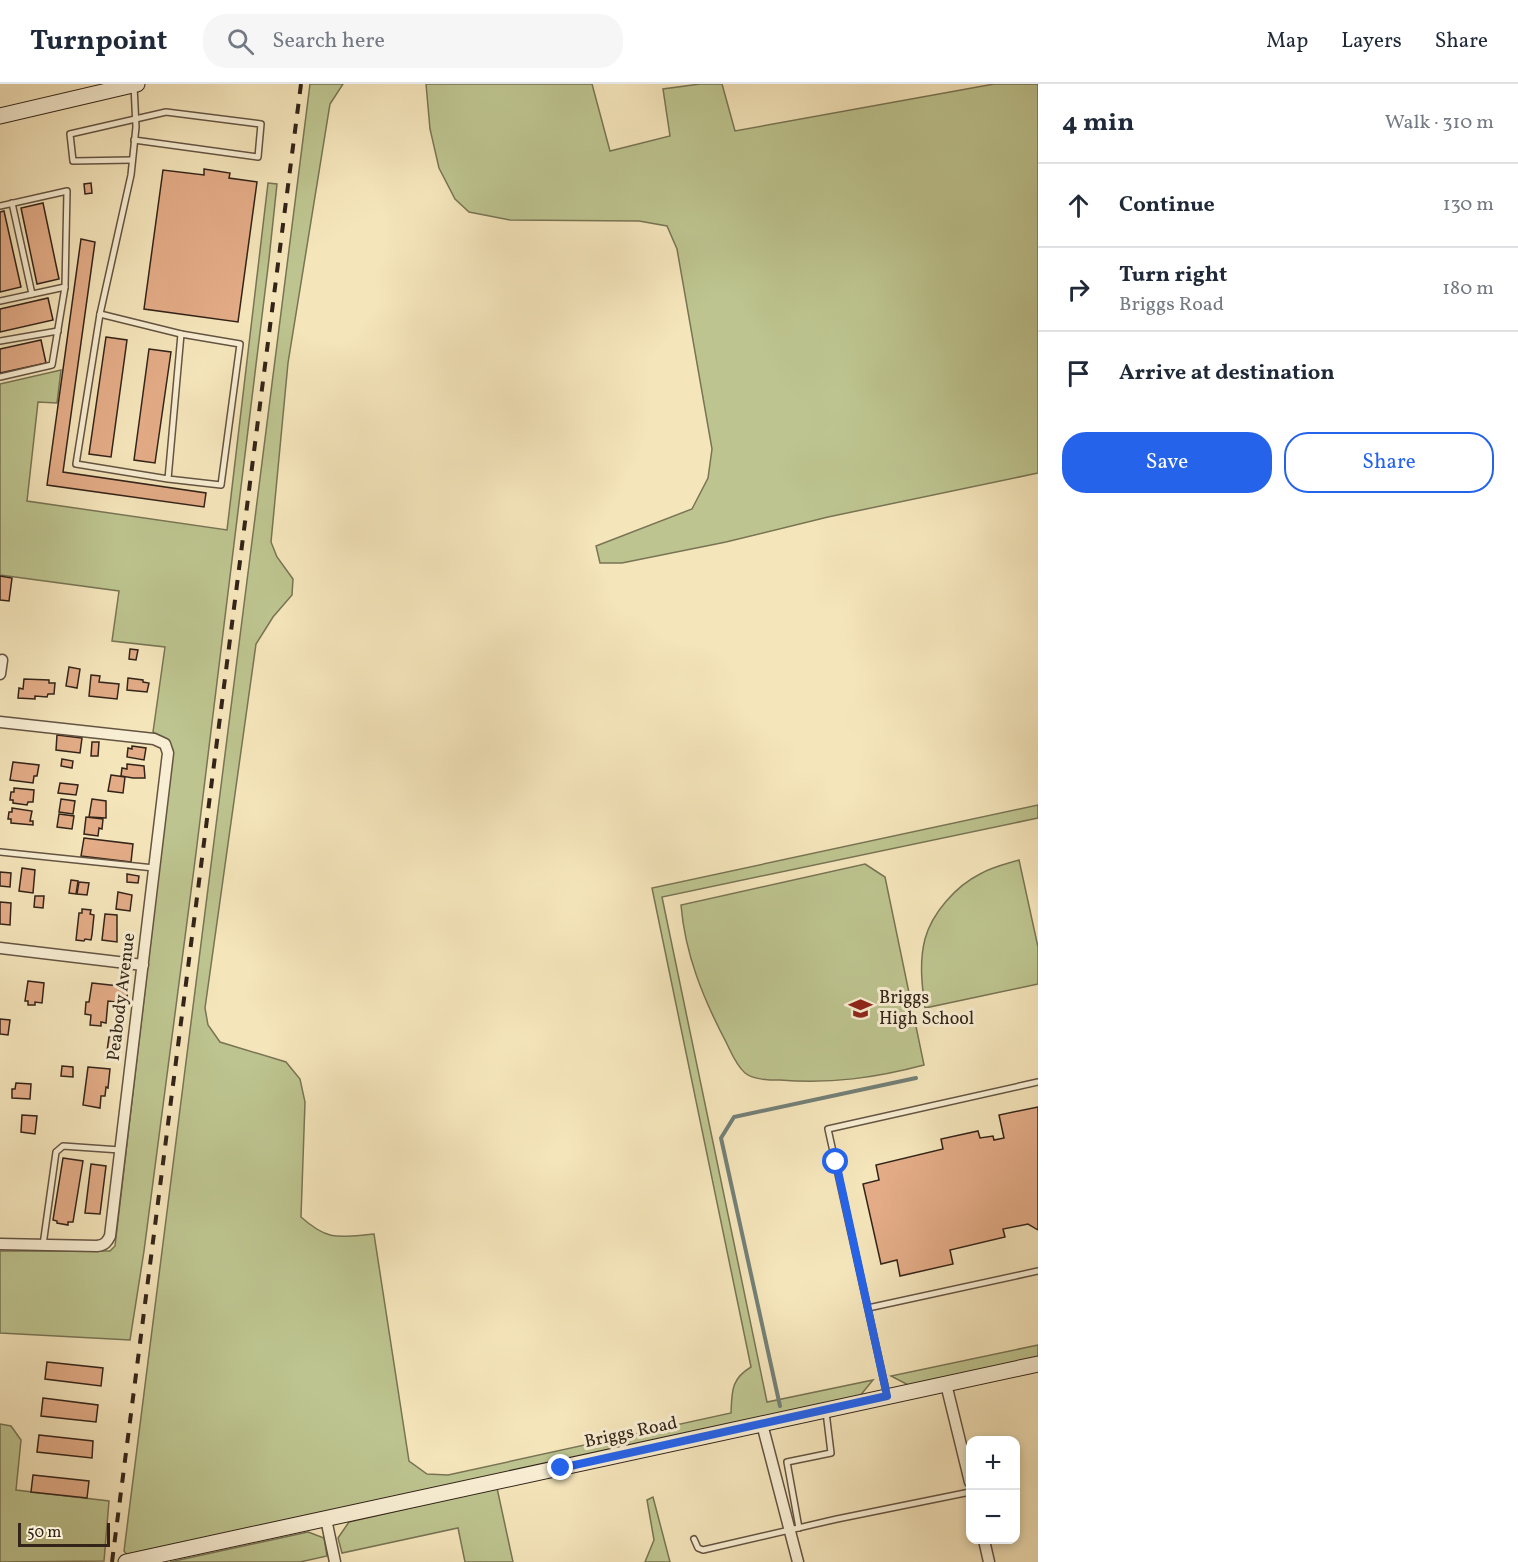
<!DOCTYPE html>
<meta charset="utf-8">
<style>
:root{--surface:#fff;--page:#f6f6f7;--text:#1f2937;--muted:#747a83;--line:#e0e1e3;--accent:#2563eb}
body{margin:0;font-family:Vollkorn,serif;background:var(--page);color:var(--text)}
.controls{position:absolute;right:18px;bottom:18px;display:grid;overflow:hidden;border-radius:12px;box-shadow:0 3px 9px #0003}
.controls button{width:54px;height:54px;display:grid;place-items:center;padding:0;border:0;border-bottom:2px solid var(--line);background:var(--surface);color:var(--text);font:30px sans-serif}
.scale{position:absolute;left:18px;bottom:15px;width:92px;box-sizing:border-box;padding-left:6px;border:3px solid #332419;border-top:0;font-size:16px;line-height:21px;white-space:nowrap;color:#332419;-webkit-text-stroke:4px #f8eed3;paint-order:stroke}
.stop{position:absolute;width:18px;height:18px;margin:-14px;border:4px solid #2563eb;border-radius:50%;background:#fff}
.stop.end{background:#2563eb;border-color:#fff;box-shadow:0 2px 6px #0008}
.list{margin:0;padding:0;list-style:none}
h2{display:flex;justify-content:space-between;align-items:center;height:78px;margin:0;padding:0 24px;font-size:26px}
h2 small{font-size:20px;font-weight:400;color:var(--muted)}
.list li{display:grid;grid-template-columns:39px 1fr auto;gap:18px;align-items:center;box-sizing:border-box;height:84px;padding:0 24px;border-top:2px solid var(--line)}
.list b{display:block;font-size:22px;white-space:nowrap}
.list p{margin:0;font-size:20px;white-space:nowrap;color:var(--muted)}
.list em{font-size:20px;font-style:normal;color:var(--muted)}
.actions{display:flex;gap:12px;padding:18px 24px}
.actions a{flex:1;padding:14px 0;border:2px solid var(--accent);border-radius:24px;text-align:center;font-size:21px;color:var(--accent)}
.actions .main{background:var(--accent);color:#fff}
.icon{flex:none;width:33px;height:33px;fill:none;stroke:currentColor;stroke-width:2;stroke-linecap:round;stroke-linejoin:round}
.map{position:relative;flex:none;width:1038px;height:1478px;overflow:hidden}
header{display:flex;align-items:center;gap:36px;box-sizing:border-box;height:84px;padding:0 30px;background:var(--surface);border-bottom:2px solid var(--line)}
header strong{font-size:28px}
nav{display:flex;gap:33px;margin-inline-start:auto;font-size:21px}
.search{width:420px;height:54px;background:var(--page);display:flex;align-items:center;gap:15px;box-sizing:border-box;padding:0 21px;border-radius:24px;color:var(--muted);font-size:22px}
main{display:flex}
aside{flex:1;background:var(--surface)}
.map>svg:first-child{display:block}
.green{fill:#bdc48f;stroke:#787454;stroke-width:1.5}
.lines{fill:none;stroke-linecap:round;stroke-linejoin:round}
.stream{stroke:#738077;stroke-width:4}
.building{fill:#e3ac87;stroke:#332419;stroke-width:1.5}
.lane-casing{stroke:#645442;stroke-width:8}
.street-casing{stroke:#645442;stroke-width:13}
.secondary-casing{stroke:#332419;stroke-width:17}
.lane{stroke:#f8eed3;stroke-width:5}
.street{stroke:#f8eed3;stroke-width:10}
.secondary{stroke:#f8eed3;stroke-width:15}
.rail{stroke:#332419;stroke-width:4;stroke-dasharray:10 10;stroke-linecap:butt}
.route{stroke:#2563eb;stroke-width:8}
.labels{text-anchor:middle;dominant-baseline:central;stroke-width:6;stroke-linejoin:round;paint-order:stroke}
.street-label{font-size:18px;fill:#332419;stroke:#f8eed3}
.poi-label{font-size:18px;fill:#332419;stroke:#f8eed3;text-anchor:start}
</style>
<header>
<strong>Turnpoint</strong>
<div class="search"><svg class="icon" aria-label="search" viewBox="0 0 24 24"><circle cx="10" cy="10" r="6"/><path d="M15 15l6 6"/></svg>Search here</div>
<nav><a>Map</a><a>Layers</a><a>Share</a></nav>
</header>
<main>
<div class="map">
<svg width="1038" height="1478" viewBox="0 0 1038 1478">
<rect width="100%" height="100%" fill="#f5e5bb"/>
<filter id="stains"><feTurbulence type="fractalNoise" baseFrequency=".00333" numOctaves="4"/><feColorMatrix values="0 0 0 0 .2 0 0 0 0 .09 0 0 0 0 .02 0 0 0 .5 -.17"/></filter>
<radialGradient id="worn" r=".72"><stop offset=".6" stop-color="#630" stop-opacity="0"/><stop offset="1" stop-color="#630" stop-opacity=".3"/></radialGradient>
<g class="green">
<path d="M 310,0 L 343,0 L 330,20 L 288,279 L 271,458 L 277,473 L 293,495 L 292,511 L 273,533 L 256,560 L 205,924 L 208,941 L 220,958 L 286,978 L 300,995 L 305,1018 L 301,1133 C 329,1158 339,1153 374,1150 L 409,1377 L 427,1390 L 448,1391 L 731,1329 C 732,1307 731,1295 751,1283 L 652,804 L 1038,721 L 1038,734 L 662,813 L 767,1318 L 873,1296 L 859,1313 L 127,1471 L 124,1467 Z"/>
<polygon points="426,0 592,0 610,67 670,52 663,5 700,0 722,0 735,47 994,0 1038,0 1038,389 828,433 726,458 622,479 600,479 596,462 692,425 708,394 712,365 677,165 667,142 639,137 510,136 469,128 455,115 439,84 430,45"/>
<polygon points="268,99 277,100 269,175 196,769 144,1167 130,1256 0,1249 0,1167 110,1167 115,1162 173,666 167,655 153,648 165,563 112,557 119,507 0,491 0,300 61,286 57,319 38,318 27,417 227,446"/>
<path d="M 1019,776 L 1038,863 L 1038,900 L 925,924 C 922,902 919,878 925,855 C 932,829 956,802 980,790 C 992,783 1006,780 1019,776 Z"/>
<path d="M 865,780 L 885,793 L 924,981 C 875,994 831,1000 780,996 C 769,996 754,996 745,989 C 736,981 731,968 726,958 C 703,914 685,870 681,821 Z"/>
<polygon points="1038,1261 1038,1275 912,1303 891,1292"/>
<polygon points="0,1340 11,1342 21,1356 16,1406 109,1417 104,1477 0,1478"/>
<polygon points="497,1404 513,1478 465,1478 458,1444 342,1469 338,1454 349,1438"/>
<polygon points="653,1413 670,1478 645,1478 654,1456 647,1416"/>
<polygon points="308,1448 324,1454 327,1472 300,1478 170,1478"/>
</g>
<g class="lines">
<polyline class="stream" points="780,1322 721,1054 734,1033 916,994"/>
</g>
<g class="building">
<polygon points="204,85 230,89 229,94 257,98 238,238 144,225 163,86 204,91"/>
<polygon points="91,99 92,109 85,110 84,100"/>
<polygon points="43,119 59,195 37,200 21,124"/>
<polygon points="4,127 21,203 0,208 0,128"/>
<polygon points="81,155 95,158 63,388 206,409 204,423 47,401"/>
<polygon points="48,214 53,236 0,248 0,225"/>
<polygon points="106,253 127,256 111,373 89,370"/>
<polygon points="41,256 46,279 0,289 0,265"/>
<polygon points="149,265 171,268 155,379 134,376"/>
<polygon points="0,492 12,494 9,517 0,516"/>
<polygon points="130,565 138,566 136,576 129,575"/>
<polygon points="69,583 80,585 77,604 66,602"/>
<polygon points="91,591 100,592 99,598 119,600 117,615 89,612"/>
<polygon points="128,594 143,596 143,598 149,599 147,608 127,606"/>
<polygon points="24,595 49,596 49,599 55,599 54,610 48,610 47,613 35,612 35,615 18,614 19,604 23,605"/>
<polygon points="57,651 82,654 80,669 56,666"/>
<polygon points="92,658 99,658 98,672 91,672"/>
<polygon points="132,662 146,664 144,676 127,673 128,664 132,665"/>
<polygon points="62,675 73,677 72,684 61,682"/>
<polygon points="13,678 39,681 37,692 34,692 33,699 10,696"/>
<polygon points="127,680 144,682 145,694 133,694 121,692 122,684 127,685"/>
<polygon points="111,691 125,693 123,709 108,707"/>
<polygon points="60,699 78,701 76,711 58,709"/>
<polygon points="14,704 34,706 33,718 28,718 27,721 13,719 13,716 10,716 11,708 14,708"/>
<polygon points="61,715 75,717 73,730 59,728"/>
<polygon points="92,715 106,717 106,734 89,733"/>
<polygon points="12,724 32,727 30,737 33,737 33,741 11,739 11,735 8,735 9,728 12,728"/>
<polygon points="59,730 74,732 72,745 57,743"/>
<polygon points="86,733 103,735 102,745 99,744 98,752 84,750"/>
<polygon points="84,754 133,760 131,778 81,772"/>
<polygon points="22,784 35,786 33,809 19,807"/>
<polygon points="0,788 11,789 10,803 0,802"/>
<polygon points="127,790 139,792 138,799 127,798"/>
<polygon points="71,796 78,797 76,810 69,809"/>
<polygon points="79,798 89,799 87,811 77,810"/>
<polygon points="118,808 132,811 130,827 116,825"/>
<polygon points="35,812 44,812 43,824 34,823"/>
<polygon points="0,818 11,819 10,841 0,840"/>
<polygon points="82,825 91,826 90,830 94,831 92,851 91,856 85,855 84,857 76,856 79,829 82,829"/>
<polygon points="105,830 117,831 117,858 102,856"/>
<polygon points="28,897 44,899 42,919 35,918 35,921 28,921 28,917 25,917"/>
<polygon points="92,899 128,903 126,923 116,922 116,918 108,917 106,939 101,938 101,942 90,941 91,931 85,930 86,918 89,918"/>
<polygon points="0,935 10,936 8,951 0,950"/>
<polygon points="109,953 121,954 119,969 107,967"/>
<polygon points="62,982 73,983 73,993 61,992"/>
<polygon points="88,983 110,985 108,1004 106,1003 105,1012 101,1012 100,1024 83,1021"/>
<polygon points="16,999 31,1000 30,1015 12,1014 12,1005 15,1005"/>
<polygon points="1038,1023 1038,1146 1028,1140 1003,1145 1005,1153 950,1166 953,1180 900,1192 897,1176 881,1180 863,1100 879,1096 876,1081 943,1065 941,1055 978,1047 980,1054 993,1052 994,1056 1004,1054 999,1031"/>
<polygon points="22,1031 37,1032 35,1050 21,1048"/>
<polygon points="63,1074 83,1077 73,1138 68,1138 68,1141 57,1139 57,1137 53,1136"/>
<polygon points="91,1080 106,1082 100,1130 85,1129"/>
<polygon points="47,1278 103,1284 101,1302 45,1295"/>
<polygon points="43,1314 98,1321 96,1338 41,1332"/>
<polygon points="39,1351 93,1357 92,1374 37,1368"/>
<polygon points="33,1391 89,1397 87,1414 31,1408"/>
</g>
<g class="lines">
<defs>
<g id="lane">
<polyline points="134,2 136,43 131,91 100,230 76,380 168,395 181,250 240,260 221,401 168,395"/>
<polyline points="132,76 73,77 70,50 166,28 261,40 258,73 134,56"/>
<polyline points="12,119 32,210"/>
<polyline points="0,122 67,107 65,203 52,281 0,293"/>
<polyline points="0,217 65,203"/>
<polyline points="100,230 181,250"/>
<polyline points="0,257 58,247"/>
<polyline points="0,768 154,784"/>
<polyline points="43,1161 56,1068 63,1062 120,1066"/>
<polyline points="868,1224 1038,1187"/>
<polyline points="887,1311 828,1045 1038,998"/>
<polyline points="799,1444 787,1378 831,1369 826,1328"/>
<polyline points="694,1455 698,1464 703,1466 837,1435 970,1408"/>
</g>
<g id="street">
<polyline points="0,590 2,576"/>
<path d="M 0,638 L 154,655 L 165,660 L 168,669 L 110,1152 C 107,1158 105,1161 97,1162 L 0,1160"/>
<polyline points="0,864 143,881"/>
<polyline points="946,1300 970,1398"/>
<polyline points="762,1340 798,1478"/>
<polyline points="326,1435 335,1478"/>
<polyline points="984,1456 989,1478"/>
</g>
<g id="secondary">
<polyline points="0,32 137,0"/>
<polyline points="126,1478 1038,1280"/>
</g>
</defs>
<use href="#lane" class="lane-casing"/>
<use href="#street" class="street-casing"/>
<use href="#secondary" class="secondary-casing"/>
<use href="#lane" class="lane"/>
<use href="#street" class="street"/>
<use href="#secondary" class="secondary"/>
<polyline class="rail" points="112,1478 301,0"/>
</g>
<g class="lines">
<polyline class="route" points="561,1384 887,1312 836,1078"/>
</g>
<defs>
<symbol id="school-bare" viewBox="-9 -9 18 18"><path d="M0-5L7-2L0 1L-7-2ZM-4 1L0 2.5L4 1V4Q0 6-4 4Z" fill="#8f2418" stroke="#f8eed3" stroke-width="2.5" paint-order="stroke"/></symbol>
</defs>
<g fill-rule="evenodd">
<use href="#school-bare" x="844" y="908" width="33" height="33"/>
</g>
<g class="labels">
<g class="street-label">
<text transform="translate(122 913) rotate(-83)">Peabody Avenue</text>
<text transform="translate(631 1349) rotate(-12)">Briggs Road</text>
</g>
<g class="poi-label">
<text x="879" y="914">Briggs<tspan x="879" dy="21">High School</tspan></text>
</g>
</g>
<rect width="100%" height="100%" filter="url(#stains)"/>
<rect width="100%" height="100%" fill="url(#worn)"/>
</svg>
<div class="controls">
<button>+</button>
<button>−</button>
</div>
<div class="scale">50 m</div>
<div class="stop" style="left:836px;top:1078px"></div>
<div class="stop end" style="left:561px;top:1384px"></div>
</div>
<aside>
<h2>4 min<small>Walk · 310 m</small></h2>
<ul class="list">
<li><svg class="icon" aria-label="ahead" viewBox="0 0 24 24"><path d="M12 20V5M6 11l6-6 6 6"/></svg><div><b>Continue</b></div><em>130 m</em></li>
<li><svg class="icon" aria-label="right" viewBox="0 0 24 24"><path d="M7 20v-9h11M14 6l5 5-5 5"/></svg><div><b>Turn right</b><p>Briggs Road</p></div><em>180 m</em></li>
<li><svg class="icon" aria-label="arrive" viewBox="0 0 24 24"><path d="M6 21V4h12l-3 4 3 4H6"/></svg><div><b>Arrive at destination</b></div></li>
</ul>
<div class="actions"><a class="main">Save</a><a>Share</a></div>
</aside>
</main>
